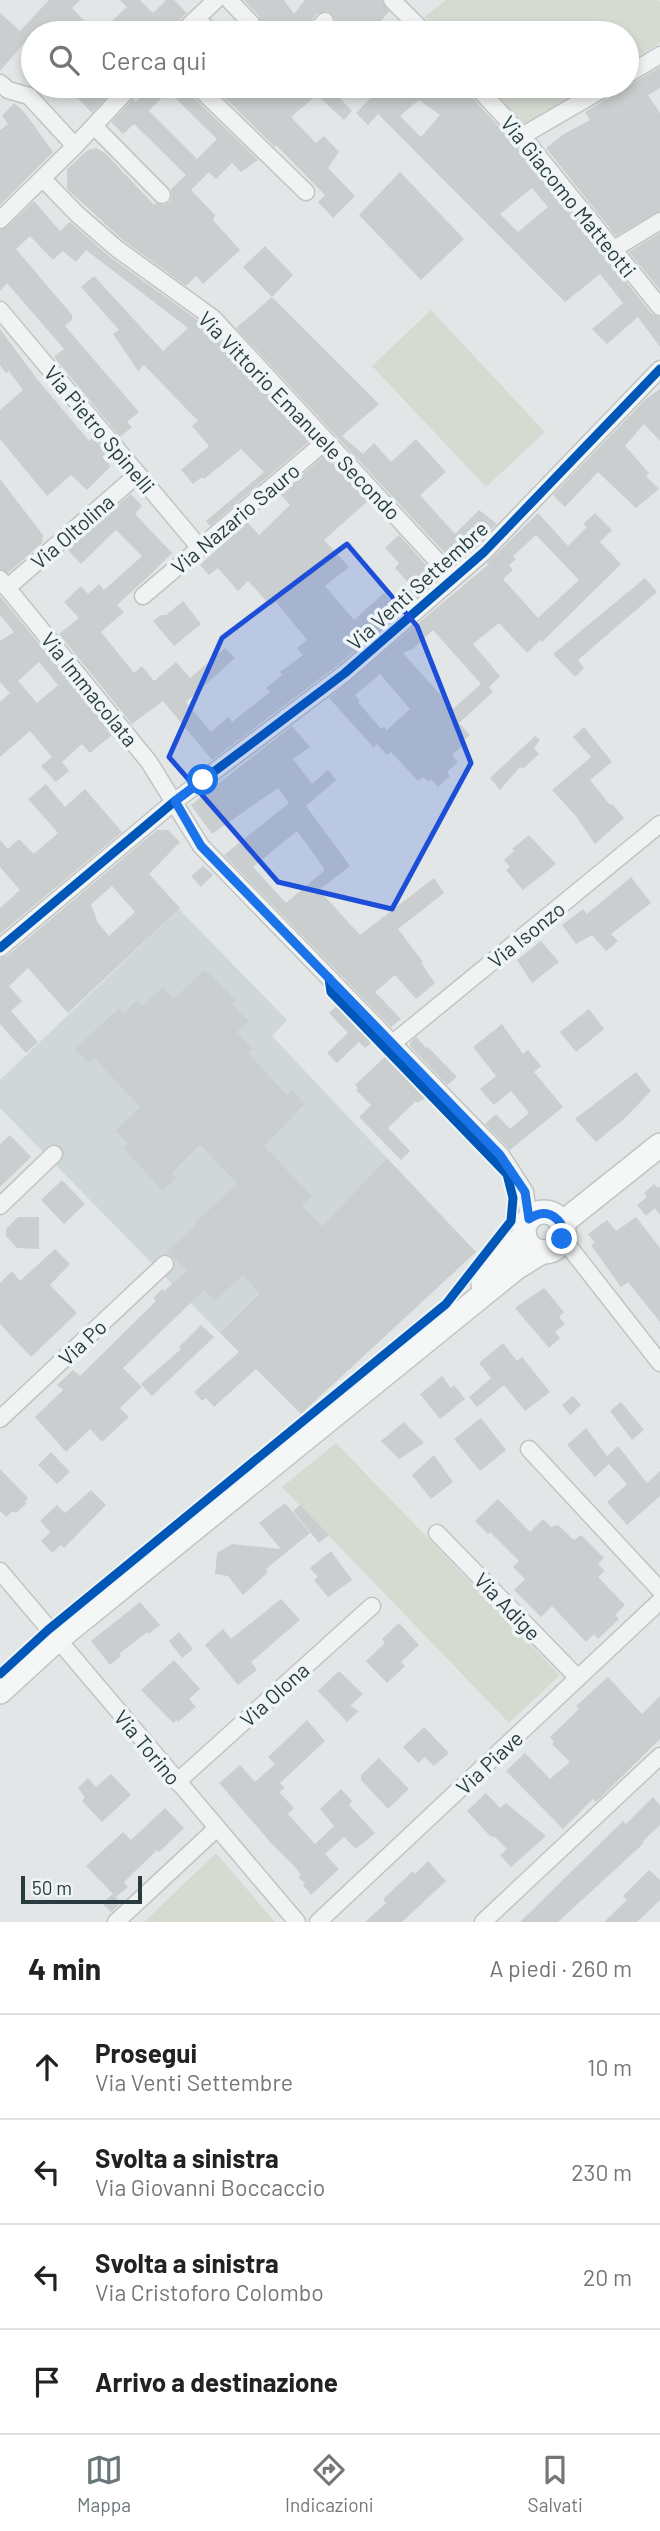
<!DOCTYPE html>
<html lang="it">
<meta charset="utf-8">
<style>
:root{--surface:#fff;--page:#f6f6f6;--text:#222;--muted:#767676;--line:#e0e0e0;--accent:#6a7779}
body{margin:0;font-family:Barlow,sans-serif;background:var(--page);color:var(--text)}
.scale{position:absolute;left:21px;bottom:18px;width:121px;box-sizing:border-box;padding-left:7px;border:4px solid #293b3f;border-top:0;font-size:19px;line-height:24px;white-space:nowrap;color:#293b3f;-webkit-text-stroke:5px #eff5f6;paint-order:stroke}
.stop{position:absolute;width:21px;height:21px;margin:-16px;border:5px solid #1a73e8;border-radius:50%;background:#fff}
.stop.end{background:#1a73e8;border-color:#fff;box-shadow:0 2px 7px #0008}
.list{margin:0;padding:0;list-style:none}
h2{display:flex;justify-content:space-between;align-items:center;height:91px;margin:0;padding:0 28px;font-size:30px}
h2 small{font-size:23px;font-weight:400;color:var(--muted)}
.list li{display:grid;grid-template-columns:46px 1fr auto;gap:21px;align-items:center;box-sizing:border-box;height:105px;padding:0 28px;border-top:2px solid var(--line)}
.list b{display:block;font-size:26px;white-space:nowrap}
.list p{margin:0;font-size:23px;white-space:nowrap;color:var(--muted)}
.list em{font-size:23px;font-style:normal;color:var(--muted)}
.icon{flex:none;width:38px;height:38px;fill:none;stroke:currentColor;stroke-width:2;stroke-linecap:round;stroke-linejoin:round}
.map{position:relative;flex:none;width:660px;height:1922px;overflow:hidden}
.search{position:absolute;background:var(--surface);box-shadow:0 4px 10px #0003;left:21px;right:21px;top:21px;height:77px;display:flex;align-items:center;gap:18px;box-sizing:border-box;padding:0 24px;border-radius:38px;color:var(--muted);font-size:26px}
.sheet{height:511px;background:var(--surface)}
nav{display:flex;justify-content:space-around;align-items:center;box-sizing:border-box;height:98px;border-top:2px solid var(--line);background:var(--surface);font-size:19px;color:var(--muted)}
nav a{display:grid;justify-items:center;gap:4px}
nav .on{color:var(--accent)}
.map>svg:first-child{display:block}
.built{fill:#d0d7d9}
.green{fill:#d6dbd2}
.building{fill:#cacece;fill-rule:evenodd}
.lines{fill:none;stroke-linecap:round;stroke-linejoin:round}
.street-casing{stroke:#c0c4c4;stroke-width:19}
.secondary-casing{stroke:#c0c4c4;stroke-width:26}
.street{stroke:#f1f3f3;stroke-width:16}
.secondary{stroke:#f5f6f6;stroke-width:23}
.cycleway-casing{stroke:#eff5f6;stroke-width:13}
.cycleway{stroke:#0057b8;stroke-width:9}
.route{stroke:#1a73e8;stroke-width:9}
.marked{fill:#1d4ed8;fill-opacity:0.2;stroke:#1d4ed8;stroke-width:5;stroke-linejoin:round}
.labels{text-anchor:middle;dominant-baseline:central;stroke-width:7;stroke-linejoin:round;paint-order:stroke}
.street-label{font-size:21px;fill:#293b3f;stroke:#eff5f6}
</style>
<div class="map">
<svg width="660" height="1922" viewBox="0 0 660 1922">
<rect width="100%" height="100%" fill="#e2e6e6"/>
<polygon class="built" points="179,909 287,1020 272,1036 387,1158 220,1333 0,1108 0,1080"/>
<g class="green">
<polygon points="446,0 658,0 660,2 660,43 627,63 627,33 440,33 424,17"/>
<polygon points="489,86 591,86 526,126"/>
<polygon points="431,310 545,432 486,487 372,366"/>
<polygon points="336,1443 560,1675 509,1723 282,1487"/>
<polygon points="216,1853 275,1922 144,1922"/>
</g>
<g class="building">
<polygon points="49,0 80,0 72,8 96,33 33,33 0,71 0,13 20,31"/>
<polygon points="120,0 140,0 153,13 166,0 174,0 187,13 174,25 171,33 99,33 127,7"/>
<polygon points="244,0 284,0 294,14 305,0 382,0 389,12 369,33 328,33 335,24 335,19 327,11 317,14 306,26 304,33 266,33 261,27 259,16"/>
<polygon points="660,67 660,88 648,95 660,113 660,211 616,236 546,148 564,134 590,120 585,112"/>
<polygon points="66,86 117,86 92,113"/>
<path d="M 151,86 L 186,86 L 190,94 L 258,160 L 241,172 L 232,163 L 216,179 L 209,172 L 191,190 L 215,215 L 213,220 L 240,250 L 203,284 L 196,276 L 186,286 L 123,240 L 67,189 L 67,169 L 88,150 L 96,148 L 105,153 L 154,205 L 156,203 L 164,205 L 170,202 L 172,197 L 171,189 L 186,175 L 134,124 L 123,134 L 111,122 L 133,99 L 136,102 ZM 168,91 L 217,139 L 197,159 L 149,111 Z"/>
<polygon points="225,86 255,86 256,92 265,96 272,95 276,86 328,86 352,111 344,120 317,95 291,117 316,143 324,136 339,152 328,168 355,196 333,218 318,202 325,195 276,145 275,147 219,92"/>
<path d="M 382,86 L 406,86 L 416,94 L 424,86 L 465,86 L 468,93 L 514,143 L 652,314 L 660,317 L 660,347 L 638,317 L 607,344 L 592,329 L 623,303 L 600,274 L 565,302 L 378,114 L 368,125 L 356,113 ZM 419,100 L 440,115 L 421,137 L 400,116 ZM 532,188 L 548,207 L 518,232 L 500,214 Z"/>
<polygon points="14,103 25,113 53,152 0,205 0,130 8,124 2,116"/>
<polygon points="400,172 464,239 421,280 359,215"/>
<polygon points="34,201 60,231 70,222 110,257 206,326 311,440 210,526 206,521 264,472 241,449 204,479 202,477 193,484 181,470 209,446 192,426 198,421 144,365 138,371 113,334 119,330 81,287 94,276 163,351 188,328 86,250 76,262 63,251 53,260 30,236 16,249 72,315 72,320 65,326 139,412 127,422 132,427 120,437 54,357 64,349 7,283 0,291 0,230 7,227"/>
<polygon points="660,233 660,290 629,252"/>
<polygon points="265,246 293,275 272,297 379,404 342,436 363,454 374,443 391,462 416,439 446,472 420,495 455,534 479,510 497,524 455,564 236,328 272,297 243,267"/>
<polygon points="0,329 37,379 89,441 93,437 106,453 102,457 111,466 87,490 71,475 47,496 0,439 0,410 23,390 9,371 6,373 0,365"/>
<polygon points="660,389 660,441 644,424 625,446 649,473 646,476 659,489 636,508 598,472 565,507 553,495 646,399"/>
<polygon points="325,455 368,501 324,540 349,567 325,586 354,620 384,593 393,603 412,587 395,568 399,563 385,548 399,535 438,578 338,665 212,760 163,701 132,724 59,634 79,618 64,602 81,586 88,594 99,584 104,590 142,556 116,530 81,564 67,549 131,494 142,506 135,514 172,553 151,574 117,605 124,612 101,632 134,673 142,666 154,681 176,662 190,678 225,648 235,658 186,702 211,732 228,717 232,722 270,692 266,688 282,675 280,672 303,655 297,648 307,640 276,602 271,606 248,581 238,591 218,568 209,575 200,565 247,522 259,535 290,505 280,494"/>
<polygon points="0,479 43,535 42,543 8,573 0,569"/>
<path d="M 538,513 L 568,546 L 587,527 L 583,524 L 595,513 L 612,530 L 600,542 L 621,564 L 542,642 L 540,640 L 527,653 L 499,623 L 473,644 L 500,676 L 489,687 L 493,692 L 459,723 L 470,735 L 464,740 L 466,742 L 452,755 L 458,762 L 447,772 L 450,776 L 438,787 L 431,779 L 428,782 L 424,777 L 418,781 L 391,752 L 387,755 L 377,744 L 374,748 L 329,698 L 489,564 L 486,564 ZM 536,535 L 579,580 L 538,618 L 503,579 L 513,570 L 509,565 L 516,559 L 513,556 ZM 433,630 L 481,684 L 453,709 L 403,653 L 413,649 ZM 380,674 L 410,709 L 387,730 L 384,727 L 381,729 L 358,702 L 360,701 L 355,695 Z"/>
<polygon points="645,578 657,592 578,660 584,668 575,677 553,654"/>
<path d="M 0,596 L 113,734 L 90,753 L 82,744 L 62,762 L 69,771 L 56,782 L 41,766 L 52,757 L 30,731 L 0,757 L 0,702 L 10,693 L 0,682 L 0,641 L 14,632 L 0,615 ZM 39,662 L 58,685 L 37,703 L 18,681 Z"/>
<polygon points="183,601 201,624 174,646 153,621 161,615 166,615"/>
<path d="M 292,726 L 310,747 L 293,759 L 312,784 L 328,770 L 336,780 L 306,806 L 350,866 L 319,890 L 360,935 L 434,878 L 444,893 L 398,929 L 423,962 L 421,963 L 435,983 L 416,999 L 395,975 L 375,992 L 401,1019 L 391,1027 L 224,855 L 289,803 L 278,788 L 212,834 L 191,805 ZM 297,831 L 324,868 L 324,871 L 286,903 L 253,867 Z"/>
<polygon points="584,727 612,762 590,780 610,805 612,804 624,818 595,844 575,815 552,790 591,757 573,737"/>
<polygon points="535,736 540,740 534,748 539,754 523,769 520,767 500,790 490,778"/>
<polygon points="46,784 65,807 85,789 122,832 0,934 0,908 20,890 0,867 0,840 8,849 19,839 34,854 58,833 28,799"/>
<path d="M 157,830 L 168,830 L 180,842 L 149,874 L 180,908 L 68,1013 L 28,968 L 9,986 L 22,1001 L 11,1011 L 38,1042 L 26,1053 L 0,1024 L 0,958 L 7,956 ZM 112,886 L 135,912 L 109,936 L 98,923 L 91,904 Z"/>
<polygon points="529,835 556,864 523,890 506,870 510,867 504,860 514,851 512,849"/>
<polygon points="203,866 213,875 201,887 191,876"/>
<polygon points="631,877 651,903 611,934 618,941 606,951 592,935 576,944 562,925 583,909 587,914"/>
<polygon points="541,941 559,962 532,983 517,960"/>
<polygon points="203,971 209,973 236,1001 232,1004 249,1021 237,1032 253,1049 248,1053 287,1095 292,1090 305,1104 264,1146 312,1196 302,1206 322,1226 387,1158 476,1252 301,1414 256,1369 214,1407 206,1398 202,1401 194,1392 239,1352 220,1333 259,1293 243,1275 215,1301 204,1290 123,1368 142,1387 120,1408 129,1417 102,1442 90,1429 66,1452 35,1417 63,1390 57,1385 73,1370 80,1376 156,1301 153,1298 162,1289 164,1291 187,1271 167,1251 196,1225 194,1224 237,1183 200,1145 172,1173 176,1178 163,1191 123,1148 128,1143 115,1131 140,1107 94,1058 89,1063 75,1049 119,1008 124,1013 137,1000 142,1006 163,987 174,999"/>
<polygon points="339,1003 375,1040 365,1048 359,1042 337,1063 327,1053 348,1033 329,1013"/>
<polygon points="589,1009 604,1029 576,1052 560,1032"/>
<polygon points="502,1024 523,1054 528,1050 541,1066 534,1072 563,1107 510,1150 485,1124 496,1114 510,1129 529,1113 511,1091 494,1105 480,1089 496,1076 473,1047"/>
<polygon points="416,1037 426,1048 428,1047 457,1077 447,1085 410,1046 410,1043"/>
<polygon points="387,1055 429,1096 417,1103 416,1101 388,1128 410,1151 401,1160 359,1117 371,1105 356,1090 358,1088 355,1085"/>
<polygon points="636,1072 651,1091 624,1119 596,1142 575,1119"/>
<polygon points="10,1135 31,1157 0,1187 0,1144"/>
<polygon points="62,1180 85,1204 64,1224 41,1200"/>
<polygon points="654,1184 658,1188 660,1187 660,1215 655,1208 646,1216 637,1205 647,1197 644,1193"/>
<polygon points="18,1217 39,1217 39,1249 17,1248 6,1236 6,1229"/>
<polygon points="636,1217 660,1248 660,1322 628,1282 621,1287 591,1245 595,1243 588,1234 607,1220 616,1231"/>
<polygon points="55,1249 70,1264 50,1285 77,1313 31,1357 0,1324 0,1283 12,1271 20,1281"/>
<polygon points="544,1288 564,1312 559,1317 565,1324 555,1332 560,1338 549,1348 515,1308"/>
<polygon points="201,1325 214,1337 152,1396 141,1384 181,1349 179,1347"/>
<polygon points="503,1343 517,1361 522,1357 550,1392 525,1411 504,1385 477,1407 469,1397 491,1378 479,1363"/>
<polygon points="442,1376 451,1388 454,1385 465,1399 440,1419 420,1394"/>
<polygon points="573,1396 581,1405 570,1415 562,1405"/>
<polygon points="621,1402 644,1430 632,1440 610,1411"/>
<polygon points="481,1418 506,1450 480,1471 454,1439"/>
<polygon points="404,1422 424,1443 399,1459 381,1441"/>
<polygon points="586,1428 607,1456 618,1446 647,1483 660,1471 660,1496 627,1525 607,1502 627,1484 609,1464 595,1477 567,1445"/>
<polygon points="51,1452 70,1472 57,1484 38,1465"/>
<polygon points="434,1455 453,1482 431,1499 412,1475"/>
<polygon points="0,1469 28,1498 25,1502 27,1503 16,1513 13,1511 6,1517 0,1511"/>
<polygon points="91,1490 106,1505 64,1548 61,1545 52,1553 41,1541 50,1532 40,1521 57,1505 65,1513"/>
<polygon points="498,1499 530,1532 543,1519 551,1527 558,1525 574,1540 581,1535 604,1558 598,1564 605,1571 598,1577 625,1605 615,1615 619,1619 598,1639 594,1634 586,1642 552,1606 541,1617 514,1590 525,1579 513,1567 519,1561 490,1532 488,1534 475,1521"/>
<polygon points="285,1503 310,1533 266,1569 268,1572 243,1595 228,1576 215,1574 217,1553 232,1544 281,1549 259,1523"/>
<polygon points="300,1505 329,1535 319,1543 293,1511"/>
<polygon points="331,1551 352,1580 328,1597 314,1580 318,1577 310,1568"/>
<polygon points="281,1599 300,1620 251,1662 257,1670 238,1685 205,1645 223,1629 231,1639"/>
<polygon points="140,1602 160,1625 148,1634 147,1632 119,1654 121,1656 110,1665 91,1641"/>
<polygon points="399,1623 419,1645 401,1662 405,1666 387,1683 366,1661 385,1643 382,1639"/>
<polygon points="179,1632 193,1649 182,1658 169,1641"/>
<polygon points="174,1660 200,1689 189,1699 196,1707 178,1722 177,1720 173,1723 141,1690"/>
<polygon points="339,1671 363,1694 350,1706 359,1711 347,1722 318,1691"/>
<polygon points="608,1677 642,1714 660,1696 660,1739 596,1802 593,1799 563,1829 506,1771 525,1753 550,1779 570,1762 552,1744 554,1742 550,1737 579,1709 576,1706"/>
<polygon points="307,1720 325,1741 280,1783 285,1788 279,1792 294,1808 288,1814 315,1844 334,1826 320,1809 341,1789 352,1801 349,1805 375,1833 356,1849 344,1837 325,1854 339,1869 311,1895 303,1885 305,1883 298,1877 301,1875 295,1867 272,1844 219,1783 240,1765 255,1782 275,1764 268,1757"/>
<polygon points="424,1727 449,1753 434,1766 425,1757 418,1763 403,1747"/>
<polygon points="379,1758 409,1789 388,1809 361,1780 361,1775"/>
<polygon points="111,1774 131,1795 102,1822 82,1801 85,1797 78,1788 88,1778 96,1787"/>
<polygon points="486,1793 500,1808 506,1803 546,1836 511,1867 500,1855 507,1849 495,1837 490,1836 467,1811"/>
<polygon points="653,1797 660,1805 660,1825 642,1842 644,1843 558,1922 520,1922 623,1821 626,1824"/>
<polygon points="165,1808 184,1828 159,1852 157,1850 124,1882 128,1887 116,1897 86,1866 123,1832 131,1840"/>
<polygon points="428,1861 446,1881 402,1922 365,1922 386,1903 383,1899 413,1871 415,1874"/>
<polygon points="649,1870 660,1880 660,1900 637,1922 604,1922 627,1900 623,1896"/>
<polygon points="113,1894 121,1903 111,1912 102,1903"/>
</g>
<g class="lines">
<defs>
<g id="street">
<polyline points="229,0 251,23 241,33"/>
<polyline points="392,0 425,33"/>
<polyline points="197,19 212,33"/>
<polyline points="181,33 216,0"/>
<polyline points="314,33 325,21"/>
<polyline points="627,75 660,55"/>
<polyline points="0,83 8,90 29,96 75,146"/>
<polyline points="197,86 306,192"/>
<polyline points="265,86 266,86"/>
<polyline points="476,86 522,136 660,307"/>
<polyline points="94,126 162,195"/>
<polyline points="522,136 608,86"/>
<polyline points="43,179 77,214 116,248 213,318 453,578"/>
<polyline points="0,220 75,146 131,86"/>
<polyline points="614,249 660,221"/>
<polyline points="0,310 200,548"/>
<polyline points="0,579 149,762 201,846 501,1155 525,1192 529,1219"/>
<polyline points="7,588 138,474"/>
<polyline points="143,596 326,441"/>
<polyline points="0,948 175,801 345,673 484,552 660,369"/>
<polyline points="393,1043 660,824"/>
<polyline points="0,1206 54,1154"/>
<polyline points="560,1244 570,1248 660,1363"/>
<polyline points="0,1419 165,1264"/>
<polyline points="529,1449 660,1590"/>
<polyline points="437,1533 578,1678"/>
<polyline points="0,1571 297,1922"/>
<polyline points="177,1782 372,1606"/>
<polyline points="116,1922 217,1828"/>
<polyline points="318,1922 660,1601"/>
<polyline points="483,1922 660,1756"/>
</g>
<g id="secondary">
<circle cx="544" cy="1232" r="20"/>
<polyline points="561,1224 660,1145"/>
<polyline points="483,1284 512,1245 525,1237"/>
<polyline points="0,1692 57,1640 516,1268 542,1252"/>
</g>
</defs>
<use href="#street" class="street-casing"/>
<use href="#secondary" class="secondary-casing"/>
<use href="#street" class="street"/>
<use href="#secondary" class="secondary"/>
<defs>
<g id="cycleway">
<polyline points="0,948 175,801 345,673 484,552 660,369"/>
<polyline points="0,1674 48,1630 446,1304 511,1221 513,1198 507,1174 331,992 329,978"/>
</g>
</defs>
<use href="#cycleway" class="cycleway-casing"/>
<use href="#cycleway" class="cycleway"/>
</g>
<g class="lines">
<path class="route" d="M 203,780 L 175,801 L 201,846 L 500,1155 L 525,1192 L 529,1219 C 541,1210 553,1212 561,1224 L 562,1239"/>
</g>
<path class="marked" d="M 347,544 L 417,626 L 471,763 L 392,909 L 278,882 L 169,757 L 222,638 Z"/>
<g class="labels">
<g class="street-label">
<text transform="translate(569 196) rotate(51)">Via Giacomo Matteotti</text>
<text transform="translate(300 415) rotate(46)">Via Vittorio Emanuele Secondo</text>
<text transform="translate(100 429) rotate(50)">Via Pietro Spinelli</text>
<text transform="translate(235 518) rotate(-40)">Via Nazario Sauro</text>
<text transform="translate(72 531) rotate(-41)">Via Oltolina</text>
<text transform="translate(417 585) rotate(-42)">Via Venti Settembre</text>
<text transform="translate(90 689) rotate(51)">Via Immacolata</text>
<text transform="translate(526 934) rotate(-39)">Via Isonzo</text>
<text transform="translate(82 1342) rotate(-43)">Via Po</text>
<text transform="translate(508 1606) rotate(46)">Via Adige</text>
<text transform="translate(274 1694) rotate(-42)">Via Olona</text>
<text transform="translate(148 1747) rotate(50)">Via Torino</text>
<text transform="translate(489 1762) rotate(-43)">Via Piave</text>
</g>
</g>
</svg>
<div class="scale">50 m</div>
<div class="stop" style="left:203px;top:780px"></div>
<div class="stop end" style="left:562px;top:1239px"></div>
<div class="search"><svg class="icon" aria-label="search" viewBox="0 0 24 24"><circle cx="10" cy="10" r="6"/><path d="M15 15l6 6"/></svg>Cerca qui</div>
</div>
<section class="sheet">
<h2>4 min<small>A piedi · 260 m</small></h2>
<ul class="list">
<li><svg class="icon" aria-label="ahead" viewBox="0 0 24 24"><path d="M12 20V5M6 11l6-6 6 6"/></svg><div><b>Prosegui</b><p>Via Venti Settembre</p></div><em>10 m</em></li>
<li><svg class="icon" aria-label="left" viewBox="0 0 24 24"><path d="M17 20v-9H6M10 6l-5 5 5 5"/></svg><div><b>Svolta a sinistra</b><p>Via Giovanni Boccaccio</p></div><em>230 m</em></li>
<li><svg class="icon" aria-label="left" viewBox="0 0 24 24"><path d="M17 20v-9H6M10 6l-5 5 5 5"/></svg><div><b>Svolta a sinistra</b><p>Via Cristoforo Colombo</p></div><em>20 m</em></li>
<li><svg class="icon" aria-label="arrive" viewBox="0 0 24 24"><path d="M6 21V4h12l-3 4 3 4H6"/></svg><div><b>Arrivo a destinazione</b></div></li>
</ul>
</section>
<nav>
<a class="on"><svg class="icon" aria-label="map" viewBox="0 0 24 24"><path d="M3 6l6-2 6 2 6-2v14l-6 2-6-2-6 2zM9 4v14M15 6v14"/></svg>Mappa</a>
<a><svg class="icon" aria-label="directions" viewBox="0 0 24 24"><path d="M12 3l9 9-9 9-9-9zM9 14v-3h6M13 9l2 2-2 2"/></svg>Indicazioni</a>
<a><svg class="icon" aria-label="saved" viewBox="0 0 24 24"><path d="M7 4h10v16l-5-4-5 4z"/></svg>Salvati</a>
</nav>
